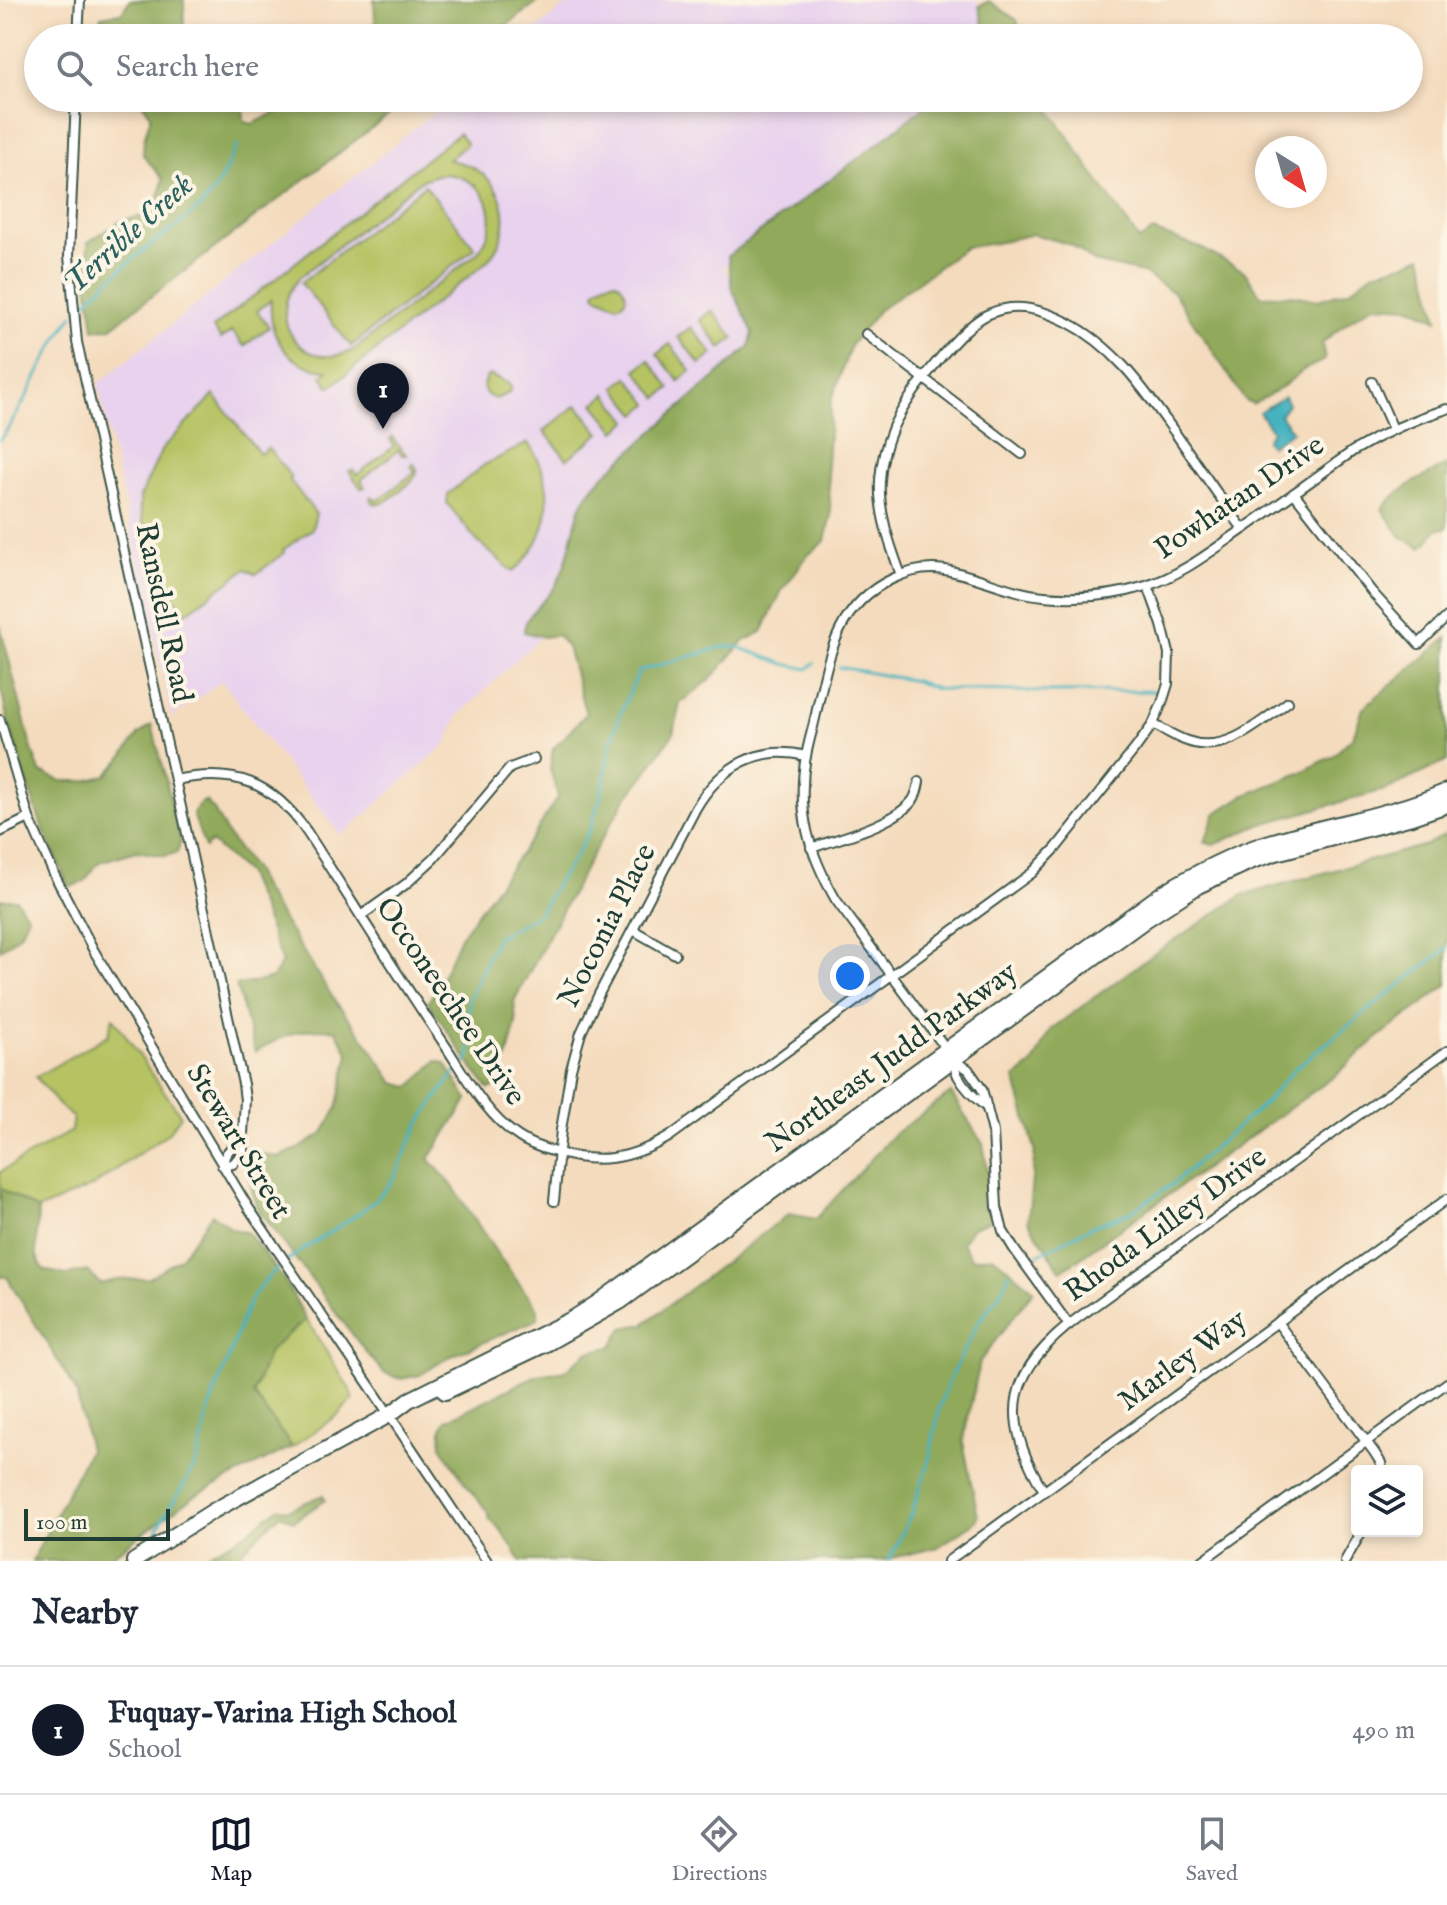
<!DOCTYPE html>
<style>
:root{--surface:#fff;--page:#f6f6f7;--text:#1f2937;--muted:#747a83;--line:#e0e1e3;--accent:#111827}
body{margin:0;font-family:"IM FELL English",serif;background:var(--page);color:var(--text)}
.controls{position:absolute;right:24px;bottom:24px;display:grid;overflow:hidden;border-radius:8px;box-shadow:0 4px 12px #0003}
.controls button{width:72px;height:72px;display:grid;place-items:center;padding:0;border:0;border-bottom:2px solid var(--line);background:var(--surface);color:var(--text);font:40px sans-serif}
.compass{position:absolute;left:1255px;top:136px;width:72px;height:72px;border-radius:50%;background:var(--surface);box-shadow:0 4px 12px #0003;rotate:143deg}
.scale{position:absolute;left:24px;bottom:20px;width:146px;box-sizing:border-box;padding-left:8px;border:4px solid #1f3d34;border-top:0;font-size:22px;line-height:28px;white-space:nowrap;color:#1f3d34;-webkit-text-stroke:6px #fcf5e5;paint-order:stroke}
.you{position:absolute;left:850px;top:976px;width:28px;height:28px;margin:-20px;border:6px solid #fff;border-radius:50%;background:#1a73e8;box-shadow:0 0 0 12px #1a73e833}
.badge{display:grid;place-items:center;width:52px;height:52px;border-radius:50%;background:var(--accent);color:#fff;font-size:26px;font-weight:700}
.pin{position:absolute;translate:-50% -66px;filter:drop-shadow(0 2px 4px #0008)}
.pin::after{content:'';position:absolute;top:42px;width:28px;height:24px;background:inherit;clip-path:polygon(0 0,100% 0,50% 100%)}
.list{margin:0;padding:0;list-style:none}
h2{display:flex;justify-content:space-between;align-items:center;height:104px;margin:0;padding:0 32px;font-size:34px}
h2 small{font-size:26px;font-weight:400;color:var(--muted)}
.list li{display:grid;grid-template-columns:52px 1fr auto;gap:24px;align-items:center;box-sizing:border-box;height:128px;padding:0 32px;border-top:2px solid var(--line)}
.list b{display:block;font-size:30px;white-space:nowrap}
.list p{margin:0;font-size:26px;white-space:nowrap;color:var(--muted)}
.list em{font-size:26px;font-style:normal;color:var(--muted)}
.icon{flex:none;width:44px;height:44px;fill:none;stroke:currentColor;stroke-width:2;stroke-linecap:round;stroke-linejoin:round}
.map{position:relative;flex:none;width:1447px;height:1561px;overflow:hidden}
.search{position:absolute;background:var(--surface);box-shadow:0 4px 12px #0003;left:24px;right:24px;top:24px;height:88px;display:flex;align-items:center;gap:20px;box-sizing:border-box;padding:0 28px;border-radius:44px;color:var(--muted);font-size:30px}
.sheet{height:232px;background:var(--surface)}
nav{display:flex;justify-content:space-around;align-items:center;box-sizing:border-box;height:112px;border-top:2px solid var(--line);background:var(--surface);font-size:22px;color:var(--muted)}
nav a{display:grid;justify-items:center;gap:4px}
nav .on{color:var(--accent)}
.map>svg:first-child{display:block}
.built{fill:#e8d2ee}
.green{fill:#b6c364;stroke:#6a804c;stroke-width:2;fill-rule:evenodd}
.forest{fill:#90a95a;stroke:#587347;stroke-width:2}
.water{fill:#44b2bf;stroke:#32787a;stroke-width:2}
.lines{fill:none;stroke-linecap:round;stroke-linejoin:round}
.stream{stroke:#44b2bf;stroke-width:3}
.street-casing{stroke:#3f5549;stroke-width:12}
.highway-casing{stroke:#3f5549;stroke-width:18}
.street{stroke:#fff;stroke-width:8}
.highway{stroke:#fff;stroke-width:14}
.labels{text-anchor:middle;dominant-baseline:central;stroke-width:8;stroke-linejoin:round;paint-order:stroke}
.street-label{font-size:30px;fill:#1f3d34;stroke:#fcf5e5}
.water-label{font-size:32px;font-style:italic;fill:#2a605e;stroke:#fcf5e5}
</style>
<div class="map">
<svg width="1447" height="1561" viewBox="0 0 1447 1561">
<rect width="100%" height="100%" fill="#fcf5e5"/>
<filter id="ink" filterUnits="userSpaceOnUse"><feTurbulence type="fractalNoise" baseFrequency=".0125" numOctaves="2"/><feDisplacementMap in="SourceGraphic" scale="16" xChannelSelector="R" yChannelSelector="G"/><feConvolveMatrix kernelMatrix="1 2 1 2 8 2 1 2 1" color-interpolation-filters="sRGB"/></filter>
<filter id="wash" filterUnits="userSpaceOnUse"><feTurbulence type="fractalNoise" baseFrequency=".006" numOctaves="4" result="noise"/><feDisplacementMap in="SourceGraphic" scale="32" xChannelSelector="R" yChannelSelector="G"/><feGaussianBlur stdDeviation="1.8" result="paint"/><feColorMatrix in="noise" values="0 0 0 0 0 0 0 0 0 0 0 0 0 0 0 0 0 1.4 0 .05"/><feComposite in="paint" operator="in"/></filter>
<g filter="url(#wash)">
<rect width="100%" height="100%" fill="#f4dbbd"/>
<g class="built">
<polygon points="573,0 977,0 998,38 526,38"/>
<polygon points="452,98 940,98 723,268 773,333 557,621 458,716 446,744 341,836 222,681 172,717 98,384"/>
</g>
<g class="green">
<path d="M 459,133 L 467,144 L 448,160 C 504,167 524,228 482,266 L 330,387 L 322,376 L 328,370 C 288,367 268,338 271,300 L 257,311 L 269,327 L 244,346 L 232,331 L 221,339 L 213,328 ZM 444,174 C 488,177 505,220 477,253 L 355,349 C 305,376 262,320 299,278 L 420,181 L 436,175 Z"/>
<polygon points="425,185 475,248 351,346 301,283"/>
<path d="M 616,281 C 626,287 631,301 617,305 L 595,295 L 596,290 C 602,285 607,280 616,281 Z"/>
<polygon points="712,310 734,338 721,348 700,320"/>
<polygon points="691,327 713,354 700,364 678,337"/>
<polygon points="670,344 691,371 679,381 657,354"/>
<polygon points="649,360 670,388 658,398 636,370"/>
<path d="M 489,375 L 508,383 L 511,387 L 509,393 L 496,399 C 483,396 479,384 489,375 Z"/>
<polygon points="628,377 649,404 637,414 615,387"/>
<polygon points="607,394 628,421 616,431 594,404"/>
<polygon points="214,395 260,454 268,448 291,477 289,479 316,514 312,529 283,550 284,553 256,574 246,569 184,614 149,551 140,508 140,497 162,449"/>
<polygon points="577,405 600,433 567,459 544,431"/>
<polygon points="392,437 406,455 402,455 398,450 361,480 365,487 361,488 349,471 353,470 357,475 394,446 390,440"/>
<path d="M 528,443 C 559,485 552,538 513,572 L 477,541 L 447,503 L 448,494 L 484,465 Z"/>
<path d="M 413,463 C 414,465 417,467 417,469 C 420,479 391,498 383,503 C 377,505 372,504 370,498 L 371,496 L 377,501 L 415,472 L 411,466 Z"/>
<polygon points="113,1017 181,1116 168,1133 93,1186 38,1210 0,1188 0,1172 71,1131 73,1118 58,1104 36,1077 108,1035"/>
<polygon points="306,1319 349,1388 353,1399 337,1416 292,1447 253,1394 269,1351"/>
</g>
<g class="forest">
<polygon points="130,0 184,0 184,38 118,38 98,26 101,16 121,13"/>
<polygon points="374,0 540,0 490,38 376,38"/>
<polygon points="989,1 1017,20 1021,38 982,38 984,27 979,6"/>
<polygon points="139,98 243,98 244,121 252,124 308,98 411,98 110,328 94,329 88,284 88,242 122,220 155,214 163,179 143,155 144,139 151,116"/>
<path d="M 935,98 L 1053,98 L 1050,110 L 1139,240 L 1153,231 L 1201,248 L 1244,271 L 1261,296 L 1292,295 L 1318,300 L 1350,290 L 1374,272 L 1404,264 L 1422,256 L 1438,320 L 1411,307 L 1374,305 L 1349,321 L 1322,343 L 1325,360 L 1303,370 L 1281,388 L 1253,404 L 1246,401 L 1173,292 L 1143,273 L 1094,262 L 1072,245 L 1033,234 L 996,243 L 966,247 L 879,310 L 851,345 L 831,402 L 827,463 L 831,515 L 825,541 L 807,556 L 781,592 L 762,632 L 744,641 L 710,680 L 680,703 L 673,734 L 644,776 L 625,800 L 592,855 L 514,1001 L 516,1023 L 508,1055 L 495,1087 L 489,1089 L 475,1072 L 428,1002 L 440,982 L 460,937 L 534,835 L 558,796 L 550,769 L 553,749 L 586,714 L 567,647 L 557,635 L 544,637 L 524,632 C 524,614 547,601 556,585 C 570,560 571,533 581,506 C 586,494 595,485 604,475 L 749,347 L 753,332 L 732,289 L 728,256 L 880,142 Z"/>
<path d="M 1447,465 L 1447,528 L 1437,529 L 1428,542 L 1421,547 L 1401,537 L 1382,509 C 1399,488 1423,477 1447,465 Z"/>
<polygon points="0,625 31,746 40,772 62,781 86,781 107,775 122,758 138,735 152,725 181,841 177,853 165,856 137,851 99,862 84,882 69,887 41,824 25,777 7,717 0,684"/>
<polygon points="1447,638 1447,761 1388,789 1262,824 1214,845 1205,842 1215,814 1243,796 1300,773 1333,756 1353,737 1363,708"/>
<path d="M 206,801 L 214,810 L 227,834 L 254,870 L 263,889 L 335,1001 L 367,1042 L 394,1083 L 410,1087 C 420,1079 427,1069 437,1061 L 445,1063 L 468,1100 L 429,1159 L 452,1185 L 498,1255 L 538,1309 L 538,1319 L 449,1357 L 420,1375 L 401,1379 L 384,1373 L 365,1351 L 259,1210 C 249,1185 246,1178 261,1154 L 278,1157 L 298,1149 L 322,1134 L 337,1109 L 349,1054 L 336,1030 C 301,1026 285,1035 255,1052 L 236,985 L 258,982 L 272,978 L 282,963 L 263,912 L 246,873 L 211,842 L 205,848 L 193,814 L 200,803 Z"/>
<polygon points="1447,833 1447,985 1375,1040 1335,1076 1061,1271 1028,1221 1035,1149 1015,1078 1033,1064 1050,1030 1155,953 1243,895 1426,845"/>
<polygon points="0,899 16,899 28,916 20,934 0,950"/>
<polygon points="951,1093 983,1144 990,1181 989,1221 973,1227 962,1243 972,1259 993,1256 1034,1290 980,1361 963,1442 978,1516 975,1522 938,1547 880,1561 521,1561 501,1530 490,1520 488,1512 465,1483 441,1446 442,1428 446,1420 537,1375 564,1371 588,1352 611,1347 623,1328 644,1324 789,1214 816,1219 894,1134"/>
<polygon points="0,1188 38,1210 36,1254 43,1270 66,1275 88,1271 100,1284 117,1280 149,1278 180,1258 212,1214 232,1229 248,1233 285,1281 306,1319 269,1351 253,1394 292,1447 196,1495 104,1561 32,1561 89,1450 76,1391 7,1277 0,1277"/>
<polygon points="323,1495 325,1500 294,1521 281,1514 232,1561 197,1561 246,1533 278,1508 288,1510"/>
</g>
<polygon class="water" points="1284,397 1288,404 1280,415 1292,431 1270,446 1266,440 1272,431 1259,412"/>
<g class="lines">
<g class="stream">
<path d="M 78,309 C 101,288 123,266 148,247 C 168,231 190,219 207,200 C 221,184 228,164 237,145"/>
<path d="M 0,440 C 29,401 44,354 73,315"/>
<polyline points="839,667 915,681 936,689 1050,692 1159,691"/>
<polyline points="465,1064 470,1055 469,999 497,937 539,914 557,883 577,854 590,829 601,796 611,743 619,717 639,671 723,647 738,647 785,664 808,669 814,663"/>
<polyline points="1035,1256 1093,1226 1129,1213 1174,1183 1265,1103 1294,1069 1447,948"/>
<path d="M 152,1544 C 161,1514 183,1492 195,1464 C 202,1448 203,1432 207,1417 C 212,1397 221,1378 228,1359 C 237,1336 242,1312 256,1292 C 286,1249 350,1229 385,1190 C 398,1176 404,1153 413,1136 C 424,1112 442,1092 457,1070"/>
<polyline points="889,1561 911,1514 928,1465 940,1405 948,1383 979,1321 999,1295 1010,1273"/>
</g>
</g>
</g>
<g filter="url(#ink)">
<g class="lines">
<defs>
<g id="street">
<polyline points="78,38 80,0"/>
<polyline points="76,98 69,256 77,342 243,1084 245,1100 243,1134 245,1142 243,1152 233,1164 222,1165"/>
<polyline points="866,334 1022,454"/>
<polyline points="1372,382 1393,429"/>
<polyline points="1294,493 1372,592 1419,644 1447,617"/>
<path d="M 901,575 C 890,545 878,512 880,480 C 881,462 886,444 893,427 C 907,397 961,324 991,313 C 1017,302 1043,310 1067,322 C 1116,347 1145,391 1176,434 C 1198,466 1220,498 1243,529"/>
<polyline points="0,720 29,818 54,874 94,951 248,1207 376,1395 487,1561"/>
<path d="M 1153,724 C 1164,730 1175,737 1187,741 C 1226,755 1259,723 1288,702"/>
<path d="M 175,780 C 234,768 272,781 307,832 C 352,902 396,973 443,1042 C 465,1075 485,1115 519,1137 C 529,1144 541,1148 552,1151 C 597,1165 629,1160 669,1137 L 1032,873 L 1056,848 L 1135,749 L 1153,724 L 1162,703 L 1168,684 L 1169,653 L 1162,625 L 1148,586"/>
<polyline points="0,832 29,818"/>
<path d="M 811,848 C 839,838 894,825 913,800 C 916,795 918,788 919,782"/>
<polyline points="362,915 406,884 434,858 510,768 534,759"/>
<polyline points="633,930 675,954"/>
<polyline points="954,1061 968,1069 982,1089 993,1132 997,1207 1003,1231 1014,1249 1069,1325"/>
<path d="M 987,1108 C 976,1099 965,1089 958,1076 C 954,1067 953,1059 947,1050 L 836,900 C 809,853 796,811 806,756 C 809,740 814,725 817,709 C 829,655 837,605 892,579 C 908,571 927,567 945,570 C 979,576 1010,593 1044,596 C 1078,599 1114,596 1146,586 C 1182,575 1214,549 1245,528 C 1281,502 1317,477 1353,451 C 1383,433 1414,419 1447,409"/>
<polyline points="222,1165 226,1154 243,1134"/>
<path d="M 554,1201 L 561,1130 L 571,1069 L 581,1033 L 599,994 L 696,808 C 720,767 758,744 806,756"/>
<polyline points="1277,1322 1374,1452 1381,1463 1382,1471"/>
<path d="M 1044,1491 C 997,1416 1009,1369 1079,1317 L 1447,1051"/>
<polyline points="948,1561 1447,1199"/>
<polyline points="1202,1561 1447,1383"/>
<polyline points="1345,1561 1362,1531"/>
</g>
<g id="highway">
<polyline points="445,1392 548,1343 620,1302 1147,919 1198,886 1250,862 1276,853 1412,817 1447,805"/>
<path d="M 134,1561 L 213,1511 L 389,1415 L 409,1400 L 572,1319 L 597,1303 L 1164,892 C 1194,874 1225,857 1258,846 C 1320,825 1386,817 1447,791"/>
</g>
</defs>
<use href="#street" class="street-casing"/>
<use href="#highway" class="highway-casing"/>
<use href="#street" class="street"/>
<use href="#highway" class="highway"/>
</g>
</g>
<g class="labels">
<g class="street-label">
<text transform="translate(1240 498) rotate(-34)">Powhatan Drive</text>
<text transform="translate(163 613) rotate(78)">Ransdell Road</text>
<text transform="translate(608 926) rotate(-63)">Noconia Place</text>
<text transform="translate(450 1002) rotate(56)">Occoneechee Drive</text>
<text transform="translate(892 1058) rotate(-36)">Northeast Judd Parkway</text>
<text transform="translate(238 1142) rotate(59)">Stewart Street</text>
<text transform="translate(1166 1225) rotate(-36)">Rhoda Lilley Drive</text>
<text transform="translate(1183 1361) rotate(-36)">Marley Way</text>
</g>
<g class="water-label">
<text transform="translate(129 235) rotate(-42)">Terrible Creek</text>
</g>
</g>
</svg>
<div class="controls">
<button><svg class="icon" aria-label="layers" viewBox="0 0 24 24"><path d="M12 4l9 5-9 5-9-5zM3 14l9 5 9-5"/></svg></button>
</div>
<svg class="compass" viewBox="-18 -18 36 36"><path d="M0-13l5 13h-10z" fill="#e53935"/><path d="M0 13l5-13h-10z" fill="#747a83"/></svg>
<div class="scale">100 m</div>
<div class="you"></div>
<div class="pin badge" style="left:383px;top:429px">1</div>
<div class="search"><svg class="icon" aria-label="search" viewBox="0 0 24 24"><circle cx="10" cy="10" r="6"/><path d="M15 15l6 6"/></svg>Search here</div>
</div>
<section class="sheet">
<h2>Nearby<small></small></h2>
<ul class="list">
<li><span class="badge">1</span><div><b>Fuquay-Varina High School</b><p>School</p></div><em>490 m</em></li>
</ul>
</section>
<nav>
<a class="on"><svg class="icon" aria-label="map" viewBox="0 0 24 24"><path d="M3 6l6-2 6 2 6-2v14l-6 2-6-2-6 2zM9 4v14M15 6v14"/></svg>Map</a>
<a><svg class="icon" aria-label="directions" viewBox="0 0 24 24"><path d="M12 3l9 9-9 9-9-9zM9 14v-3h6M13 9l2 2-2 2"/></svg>Directions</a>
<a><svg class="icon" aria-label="saved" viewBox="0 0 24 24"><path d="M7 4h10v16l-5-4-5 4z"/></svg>Saved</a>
</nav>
